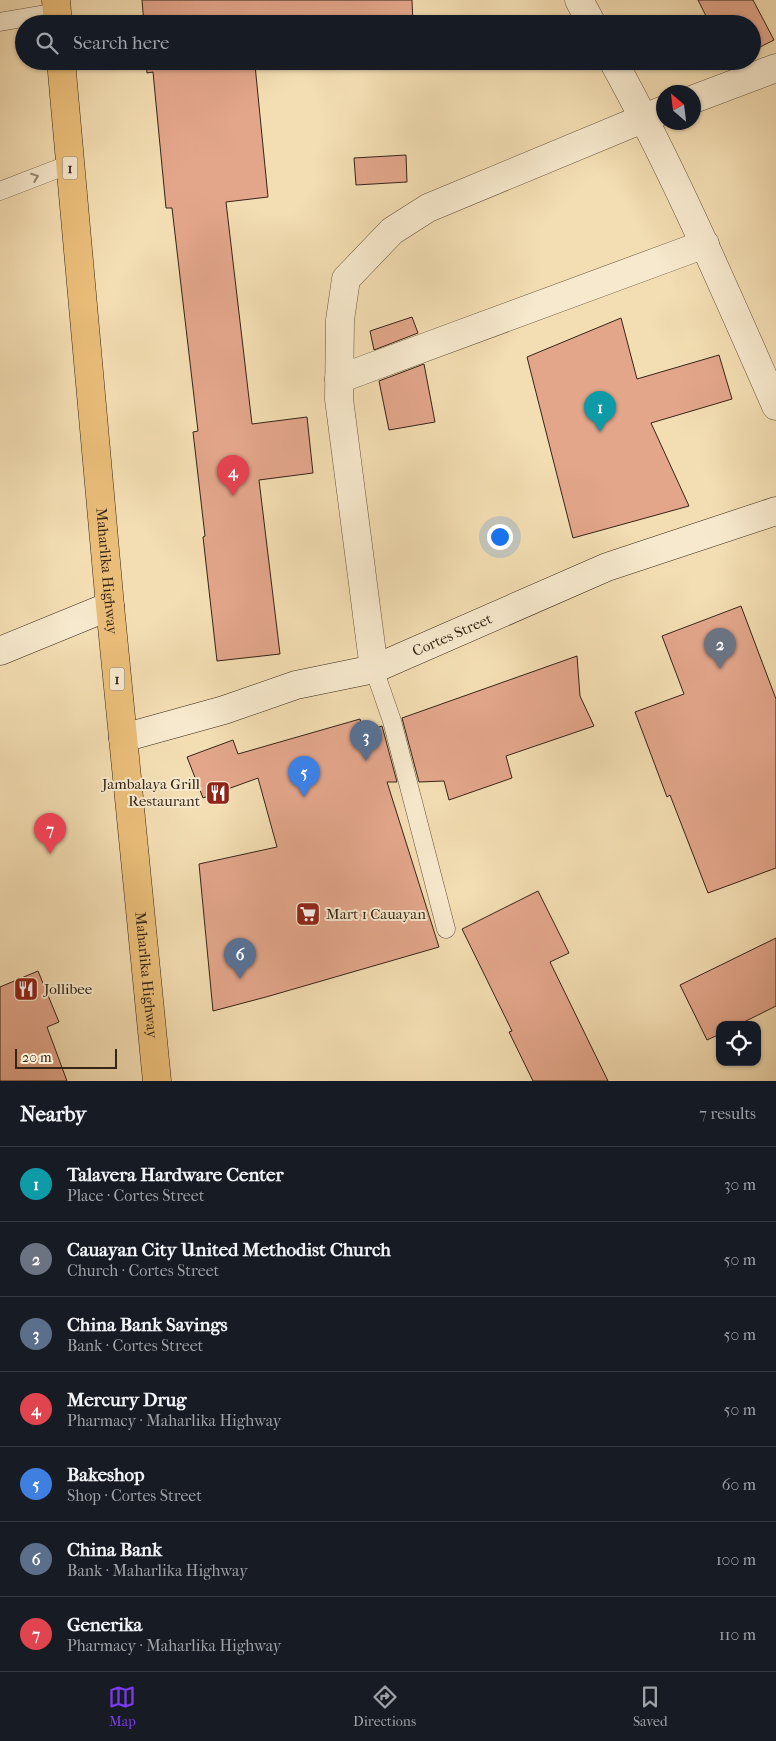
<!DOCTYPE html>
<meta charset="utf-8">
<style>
:root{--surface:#171b24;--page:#20242c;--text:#f1f3f6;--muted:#9ea1a6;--line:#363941;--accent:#7c3aed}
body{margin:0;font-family:"IM FELL French Canon",serif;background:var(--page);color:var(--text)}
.controls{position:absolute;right:15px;bottom:15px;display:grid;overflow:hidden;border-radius:10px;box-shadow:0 1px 4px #0004}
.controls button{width:45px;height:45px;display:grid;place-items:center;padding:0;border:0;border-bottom:1px solid var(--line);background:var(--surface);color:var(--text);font:25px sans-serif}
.compass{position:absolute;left:656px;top:85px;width:45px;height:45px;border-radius:50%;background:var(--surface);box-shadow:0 1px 4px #0004;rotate:332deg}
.scale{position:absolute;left:15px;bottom:12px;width:102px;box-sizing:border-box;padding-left:5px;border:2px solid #352516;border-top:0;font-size:14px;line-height:18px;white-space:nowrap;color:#352516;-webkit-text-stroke:4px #f7e9cd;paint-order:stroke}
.you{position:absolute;left:499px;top:536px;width:18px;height:18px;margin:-12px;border:4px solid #fff;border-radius:50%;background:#1a73e8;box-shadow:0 0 0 8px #1a73e833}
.badge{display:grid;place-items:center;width:32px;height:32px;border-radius:50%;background:var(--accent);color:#fff;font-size:16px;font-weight:700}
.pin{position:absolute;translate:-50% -41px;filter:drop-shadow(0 1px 2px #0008)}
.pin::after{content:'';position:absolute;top:26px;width:18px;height:15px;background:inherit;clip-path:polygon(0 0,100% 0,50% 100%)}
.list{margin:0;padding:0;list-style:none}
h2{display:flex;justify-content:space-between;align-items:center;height:65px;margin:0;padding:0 20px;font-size:21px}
h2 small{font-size:16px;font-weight:400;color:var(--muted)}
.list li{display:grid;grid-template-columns:32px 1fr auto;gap:15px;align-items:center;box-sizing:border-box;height:75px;padding:0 20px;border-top:1px solid var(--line)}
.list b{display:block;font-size:19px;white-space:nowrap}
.list p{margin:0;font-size:16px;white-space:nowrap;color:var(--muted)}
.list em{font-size:16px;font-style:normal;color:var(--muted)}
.icon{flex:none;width:28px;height:28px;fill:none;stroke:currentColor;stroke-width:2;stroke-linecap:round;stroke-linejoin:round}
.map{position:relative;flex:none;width:776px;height:1081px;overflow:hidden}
.search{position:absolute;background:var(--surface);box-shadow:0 1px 4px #0004;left:15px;right:15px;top:15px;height:55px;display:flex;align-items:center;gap:12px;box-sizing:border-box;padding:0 18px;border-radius:28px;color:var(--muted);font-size:19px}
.sheet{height:590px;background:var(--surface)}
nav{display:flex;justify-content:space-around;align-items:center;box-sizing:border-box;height:70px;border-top:1px solid var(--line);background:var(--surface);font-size:14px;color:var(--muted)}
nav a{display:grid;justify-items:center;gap:2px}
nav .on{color:var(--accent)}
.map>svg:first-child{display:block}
.building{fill:#e3a68b;stroke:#352516}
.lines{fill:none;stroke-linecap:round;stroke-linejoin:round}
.lane-casing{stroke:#64533d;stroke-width:19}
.street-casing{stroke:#64533d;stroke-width:29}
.secondary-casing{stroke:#352516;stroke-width:29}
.primary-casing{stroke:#352516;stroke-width:29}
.lane{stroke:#f7e9cd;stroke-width:18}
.street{stroke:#f7e9cd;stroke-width:28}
.secondary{stroke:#f7e9cd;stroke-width:28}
.primary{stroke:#eabe79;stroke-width:28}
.oneway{stroke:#968772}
.labels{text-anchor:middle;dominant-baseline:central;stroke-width:4;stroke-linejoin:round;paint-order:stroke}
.shield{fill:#f7e9cd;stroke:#6f604d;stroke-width:1}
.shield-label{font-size:14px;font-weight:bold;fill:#352516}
.street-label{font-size:15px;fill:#352516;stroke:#f7e9cd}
.poi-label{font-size:15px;fill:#352516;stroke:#f7e9cd;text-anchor:start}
</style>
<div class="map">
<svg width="776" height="1081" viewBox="0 0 776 1081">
<rect width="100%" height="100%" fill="#f3ddb2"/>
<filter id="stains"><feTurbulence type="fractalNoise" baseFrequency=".004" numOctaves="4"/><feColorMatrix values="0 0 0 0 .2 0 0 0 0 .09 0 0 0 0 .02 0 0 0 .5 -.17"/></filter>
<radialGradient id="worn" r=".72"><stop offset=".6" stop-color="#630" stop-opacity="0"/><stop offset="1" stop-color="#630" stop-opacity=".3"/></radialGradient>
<g class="building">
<polygon points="142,0 412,0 413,24 144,24"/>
<polygon points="698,0 753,0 774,40 752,51 752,24 710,24"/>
<polygon points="146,61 312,61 255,65 268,197 226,202 252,424 307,417 313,473 259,480 280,654 217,661 203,537 205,536 193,432 198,431 172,208 166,208 153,72 147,73"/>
<polygon points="406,155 407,182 356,185 354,158"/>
<polygon points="412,317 418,333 374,350 370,331"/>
<polygon points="621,318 637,379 719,355 732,399 651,423 689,506 573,538 527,357"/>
<polygon points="424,364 435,422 389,430 379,381"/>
<polygon points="741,606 776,699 776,868 708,893 670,795 667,797 635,712 684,694 662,636"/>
<polygon points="577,656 580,696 594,726 506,756 512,778 449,800 444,781 419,782 402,718"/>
<polygon points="360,719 363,732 382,726 397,782 387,782 439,947 266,997 213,1011 199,864 277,847 258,778 203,798 187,757 233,740 238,754"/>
<polygon points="538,891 569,953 550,962 608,1081 533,1081 509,1032 512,1031 462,929"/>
<polygon points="776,938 776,1006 738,1025 720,1025 720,1034 707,1040 680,985"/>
<polygon points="38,971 59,1022 47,1027 67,1081 0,1081 0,987"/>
</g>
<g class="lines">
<defs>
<g id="lane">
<polyline points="0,22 57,12"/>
<polyline points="0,191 70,164"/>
<polyline points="374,669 392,721 446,929"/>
</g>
<g id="street">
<polyline points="579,0 592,24"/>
<path d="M 613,61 C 675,173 725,290 776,406"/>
<polyline points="694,99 776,68"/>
<polyline points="339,379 705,244"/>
<polyline points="374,669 339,399 340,320 346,279 392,231 428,208 664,110"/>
</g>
<g id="secondary">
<polyline points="0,651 110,606"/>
<path id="s1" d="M 123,738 L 224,710 L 296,685 L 374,669 L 607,567 L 776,511"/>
</g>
<g id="primary">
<polyline points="56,0 58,24"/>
<path id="s2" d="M 61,61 L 110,606 L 157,1081"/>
</g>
</defs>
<use href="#lane" class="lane-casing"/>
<use href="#street" class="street-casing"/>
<use href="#secondary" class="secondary-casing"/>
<use href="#primary" class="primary-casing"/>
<use href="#lane" class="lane"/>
<use href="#street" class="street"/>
<use href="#secondary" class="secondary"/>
<use href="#primary" class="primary"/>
</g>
<defs><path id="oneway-chevron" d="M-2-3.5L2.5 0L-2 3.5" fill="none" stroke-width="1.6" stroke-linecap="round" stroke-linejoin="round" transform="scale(1.25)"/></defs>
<use class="oneway" href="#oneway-chevron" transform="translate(35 177) rotate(-21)"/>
<defs>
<symbol id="restaurant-square" viewBox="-11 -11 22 22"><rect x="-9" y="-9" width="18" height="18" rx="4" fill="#8f2418" stroke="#f7e9cd"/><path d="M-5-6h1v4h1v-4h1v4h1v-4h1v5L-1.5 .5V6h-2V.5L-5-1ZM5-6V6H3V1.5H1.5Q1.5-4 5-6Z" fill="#fff"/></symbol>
<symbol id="supermarket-square" viewBox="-11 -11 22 22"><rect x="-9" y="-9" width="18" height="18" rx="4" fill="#8f2418" stroke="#f7e9cd"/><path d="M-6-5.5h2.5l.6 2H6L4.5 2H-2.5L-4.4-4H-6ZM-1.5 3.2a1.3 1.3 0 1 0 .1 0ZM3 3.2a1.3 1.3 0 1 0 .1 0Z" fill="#fff"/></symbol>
</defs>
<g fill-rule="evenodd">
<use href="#restaurant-square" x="204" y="779" width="28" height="28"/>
<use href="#supermarket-square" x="294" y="900" width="28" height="28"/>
<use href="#restaurant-square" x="12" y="975" width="28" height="28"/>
</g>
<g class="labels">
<g class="shield">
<rect x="62.5" y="156.5" width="15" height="23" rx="4"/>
<rect x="109.5" y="667.5" width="15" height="23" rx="4"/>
</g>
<g class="shield-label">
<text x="70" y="168">1</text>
<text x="117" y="679">1</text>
</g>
<g class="street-label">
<text stroke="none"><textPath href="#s2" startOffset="512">Maharlika Highway</textPath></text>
<text stroke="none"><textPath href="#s1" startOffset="346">Cortes Street</textPath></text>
<text stroke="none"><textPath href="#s2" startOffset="918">Maharlika Highway</textPath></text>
</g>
<g class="poi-label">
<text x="200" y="784" text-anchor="end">Jambalaya Grill<tspan x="200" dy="17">Restaurant</tspan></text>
<text x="326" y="914">Mart 1 Cauayan</text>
<text x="44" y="989">Jollibee</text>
</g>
</g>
<rect width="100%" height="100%" filter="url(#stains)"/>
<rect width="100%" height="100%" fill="url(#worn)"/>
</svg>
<div class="controls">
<button><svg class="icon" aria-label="locate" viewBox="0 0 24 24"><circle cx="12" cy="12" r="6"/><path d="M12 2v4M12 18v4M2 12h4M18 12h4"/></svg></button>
</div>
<svg class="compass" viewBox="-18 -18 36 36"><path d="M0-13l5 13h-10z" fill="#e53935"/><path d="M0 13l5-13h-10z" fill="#9ea1a6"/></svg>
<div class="scale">20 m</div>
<div class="you"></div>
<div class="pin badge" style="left:600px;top:432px;background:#0f9aa8">1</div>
<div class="pin badge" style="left:720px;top:669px;background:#6b7280">2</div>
<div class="pin badge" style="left:366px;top:761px;background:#5c6f8a">3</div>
<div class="pin badge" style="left:233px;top:496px;background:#e0444e">4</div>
<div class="pin badge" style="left:304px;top:797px;background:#3f7fe0">5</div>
<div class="pin badge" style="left:240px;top:979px;background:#5c6f8a">6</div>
<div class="pin badge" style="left:50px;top:854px;background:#e0444e">7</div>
<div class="search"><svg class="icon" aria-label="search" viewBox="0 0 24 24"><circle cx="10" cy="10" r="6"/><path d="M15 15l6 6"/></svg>Search here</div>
</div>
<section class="sheet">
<h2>Nearby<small>7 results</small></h2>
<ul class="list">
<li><span class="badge" style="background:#0f9aa8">1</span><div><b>Talavera Hardware Center</b><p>Place · Cortes Street</p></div><em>30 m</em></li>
<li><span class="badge" style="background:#6b7280">2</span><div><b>Cauayan City United Methodist Church</b><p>Church · Cortes Street</p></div><em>50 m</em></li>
<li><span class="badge" style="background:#5c6f8a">3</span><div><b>China Bank Savings</b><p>Bank · Cortes Street</p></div><em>50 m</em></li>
<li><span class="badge" style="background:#e0444e">4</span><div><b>Mercury Drug</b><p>Pharmacy · Maharlika Highway</p></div><em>50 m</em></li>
<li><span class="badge" style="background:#3f7fe0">5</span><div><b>Bakeshop</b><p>Shop · Cortes Street</p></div><em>60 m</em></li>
<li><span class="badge" style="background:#5c6f8a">6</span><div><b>China Bank</b><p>Bank · Maharlika Highway</p></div><em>100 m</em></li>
<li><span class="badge" style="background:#e0444e">7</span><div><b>Generika</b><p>Pharmacy · Maharlika Highway</p></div><em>110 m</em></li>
</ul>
</section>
<nav>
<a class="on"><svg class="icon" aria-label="map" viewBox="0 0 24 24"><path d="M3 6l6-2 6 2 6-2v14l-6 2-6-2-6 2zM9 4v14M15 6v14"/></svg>Map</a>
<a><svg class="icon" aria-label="directions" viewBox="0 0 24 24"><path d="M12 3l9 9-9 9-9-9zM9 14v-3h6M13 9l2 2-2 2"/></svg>Directions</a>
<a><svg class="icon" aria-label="saved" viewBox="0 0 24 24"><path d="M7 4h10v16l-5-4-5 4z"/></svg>Saved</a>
</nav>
